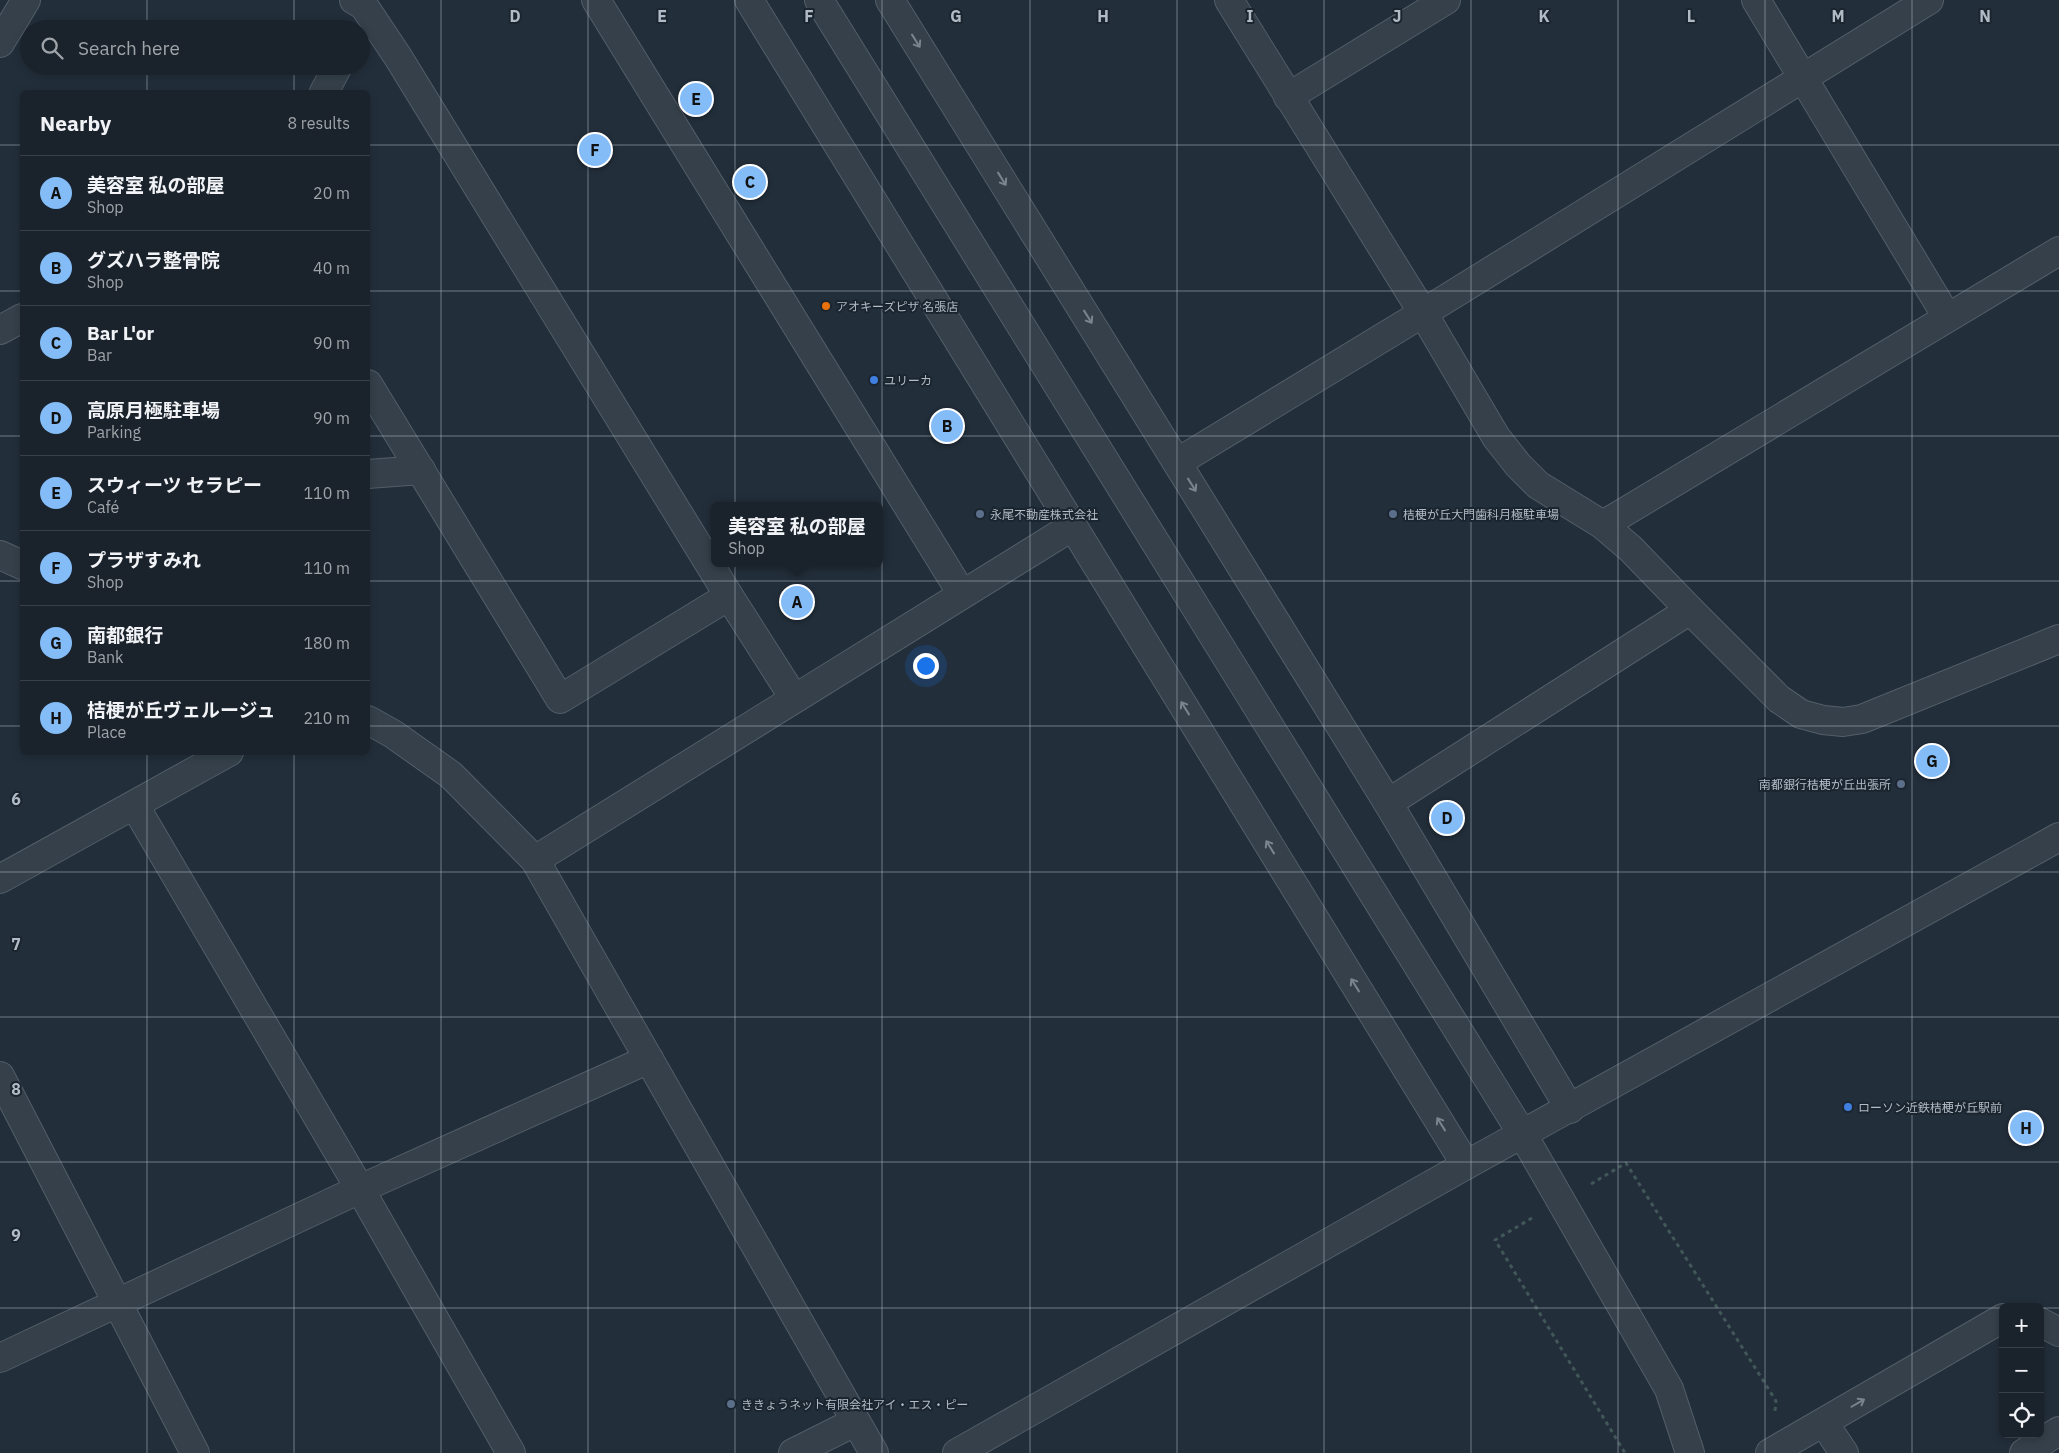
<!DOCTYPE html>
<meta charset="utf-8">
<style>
:root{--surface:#1a222c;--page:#272f38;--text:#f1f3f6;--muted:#9fa4a9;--line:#383f48;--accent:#84bcf8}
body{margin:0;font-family:"IBM Plex Sans","Noto Sans JP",sans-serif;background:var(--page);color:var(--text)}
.controls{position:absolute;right:15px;bottom:15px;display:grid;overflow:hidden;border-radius:8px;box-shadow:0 2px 8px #0003}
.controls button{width:45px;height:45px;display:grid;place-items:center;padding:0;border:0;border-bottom:1px solid var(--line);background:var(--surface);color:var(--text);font:25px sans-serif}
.you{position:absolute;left:925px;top:665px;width:18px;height:18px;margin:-12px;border:4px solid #fff;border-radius:50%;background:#1a73e8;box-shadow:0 0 0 8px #1a73e833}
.badge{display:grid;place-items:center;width:32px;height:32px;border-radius:50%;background:var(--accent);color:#111;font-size:16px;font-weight:700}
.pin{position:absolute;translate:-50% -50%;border:2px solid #fff;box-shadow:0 1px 5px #0006}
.popup{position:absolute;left:711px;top:502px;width:172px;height:65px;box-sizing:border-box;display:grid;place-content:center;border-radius:8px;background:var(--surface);filter:drop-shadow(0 1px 4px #0005);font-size:16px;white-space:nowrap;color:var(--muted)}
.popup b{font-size:19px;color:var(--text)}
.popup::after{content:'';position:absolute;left:50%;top:100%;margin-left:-10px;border:10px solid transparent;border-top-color:var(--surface)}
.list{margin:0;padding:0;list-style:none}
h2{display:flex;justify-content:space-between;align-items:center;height:65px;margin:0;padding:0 20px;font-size:21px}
h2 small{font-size:16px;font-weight:400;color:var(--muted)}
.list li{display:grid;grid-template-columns:32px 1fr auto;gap:15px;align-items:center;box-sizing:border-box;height:75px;padding:0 20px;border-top:1px solid var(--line)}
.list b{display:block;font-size:19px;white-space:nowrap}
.list p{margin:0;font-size:16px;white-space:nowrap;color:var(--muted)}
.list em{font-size:16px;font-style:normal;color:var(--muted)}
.icon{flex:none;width:28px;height:28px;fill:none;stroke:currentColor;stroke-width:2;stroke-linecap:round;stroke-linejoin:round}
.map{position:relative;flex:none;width:2059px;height:1453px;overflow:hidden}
.search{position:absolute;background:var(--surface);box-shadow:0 2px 8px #0003;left:20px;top:20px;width:350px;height:55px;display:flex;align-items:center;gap:12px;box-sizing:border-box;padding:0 18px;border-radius:28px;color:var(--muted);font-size:19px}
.panel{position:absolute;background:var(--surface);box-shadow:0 2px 8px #0003;left:20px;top:90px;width:350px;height:665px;border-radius:8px}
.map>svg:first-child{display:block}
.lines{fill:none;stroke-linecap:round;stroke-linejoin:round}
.minor-casing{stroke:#535e68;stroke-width:30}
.tertiary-casing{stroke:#535e68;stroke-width:30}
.path{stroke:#415758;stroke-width:3;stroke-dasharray:4 4;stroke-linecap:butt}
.minor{stroke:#35404a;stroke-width:28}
.tertiary{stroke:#35404a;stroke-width:28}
.oneway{stroke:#79848e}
.grid{fill:none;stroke:#b0bbc6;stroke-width:1;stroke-opacity:0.55}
.food-dot{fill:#e8710a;stroke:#1b252f;stroke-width:2}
.shop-dot{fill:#3f7fe0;stroke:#1b252f;stroke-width:2}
.service-dot{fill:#5c6f8a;stroke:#1b252f;stroke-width:2}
.labels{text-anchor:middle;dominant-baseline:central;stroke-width:4;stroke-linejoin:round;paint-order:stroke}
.poi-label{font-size:12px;fill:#b0bbc6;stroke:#1b252f;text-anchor:start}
.grid-label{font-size:16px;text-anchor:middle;font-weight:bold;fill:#b0bbc6;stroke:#1b252f;stroke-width:4;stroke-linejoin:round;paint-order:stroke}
</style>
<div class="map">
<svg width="2059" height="1453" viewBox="0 0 2059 1453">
<rect width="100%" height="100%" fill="#222e3a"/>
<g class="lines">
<defs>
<g id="minor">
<polyline points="354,0 364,6 398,57 729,596 794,698"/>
<polyline points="596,0 962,594"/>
<polyline points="749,0 1466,1165"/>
<polyline points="890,0 1388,803 1570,1109"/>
<polyline points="1229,0 1423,313 1496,437 1518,465 1538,485 1603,525 1631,549 1690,610 1779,699 1801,714 1823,720 1843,722 1862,719 2059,639"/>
<polyline points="1756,0 1947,317"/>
<polyline points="0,43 26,0"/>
<polyline points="324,92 338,66"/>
<polyline points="1288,97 1446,0"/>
<polyline points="0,330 22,318"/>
<polyline points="368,384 560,699 729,596"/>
<polyline points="1178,462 1423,313 1929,0"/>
<polyline points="368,474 421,470"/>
<polyline points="1603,525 2059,251"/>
<polyline points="0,555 22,565"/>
<polyline points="368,720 393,734 451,775 535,860 874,1453"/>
<polyline points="1388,803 1690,610"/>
<polyline points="135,806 360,1189 511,1453"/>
<polyline points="535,860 1073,526"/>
<polyline points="0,879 229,752"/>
<polyline points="0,1076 195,1453"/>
<polyline points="0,1358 360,1189 649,1059"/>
<polyline points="793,1453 855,1422"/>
</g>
<g id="tertiary">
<polyline points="819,0 1523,1135 1669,1389 1690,1453"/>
<polyline points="2040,1322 2059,1332"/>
<polyline points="1824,1423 1844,1453"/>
<polyline points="957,1453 1466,1165 2059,837"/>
<polyline points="1770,1453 2003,1318"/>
<polyline points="2024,1453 2059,1431"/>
</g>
</defs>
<use href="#minor" class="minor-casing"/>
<use href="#tertiary" class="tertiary-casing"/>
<g class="path">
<polyline points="1591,1184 1626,1163 1776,1401 1775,1411"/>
<polyline points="1532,1218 1495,1240 1625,1453"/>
</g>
<use href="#minor" class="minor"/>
<use href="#tertiary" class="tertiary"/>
</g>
<defs><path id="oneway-shaft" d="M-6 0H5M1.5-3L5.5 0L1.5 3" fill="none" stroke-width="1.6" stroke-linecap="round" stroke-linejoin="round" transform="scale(1.25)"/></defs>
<g class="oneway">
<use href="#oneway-shaft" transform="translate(916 41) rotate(58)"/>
<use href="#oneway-shaft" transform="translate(1002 179) rotate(58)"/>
<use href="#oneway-shaft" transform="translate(1088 317) rotate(58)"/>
<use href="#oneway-shaft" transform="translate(1192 485) rotate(58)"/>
<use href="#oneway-shaft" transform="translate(1185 708) rotate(-122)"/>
<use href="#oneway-shaft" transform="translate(1270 847) rotate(-122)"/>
<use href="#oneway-shaft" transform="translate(1355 985) rotate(-122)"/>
<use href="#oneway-shaft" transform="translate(1441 1124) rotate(-122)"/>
<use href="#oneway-shaft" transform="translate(1858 1403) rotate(-30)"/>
</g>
<path class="grid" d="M 147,0 L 147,29M 294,0 L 294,29M 441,0 L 441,1453M 588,0 L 588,1453M 735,0 L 735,1453M 882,0 L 882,1453M 1030,0 L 1030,1453M 1177,0 L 1177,1453M 1324,0 L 1324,1453M 1471,0 L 1471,1453M 1618,0 L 1618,1453M 1765,0 L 1765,1453M 1912,0 L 1912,1453M 147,66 L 147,92M 294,66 L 294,92M 0,145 L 22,145M 368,145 L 2059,145M 0,291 L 22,291M 368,291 L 2059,291M 0,436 L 22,436M 368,436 L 2059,436M 0,581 L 22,581M 368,581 L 2059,581M 0,726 L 22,726M 368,726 L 2059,726M 147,752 L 147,1453M 294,752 L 294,1453M 0,872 L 2059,872M 0,1017 L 2059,1017M 0,1162 L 2059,1162M 0,1308 L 2003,1308M 2040,1308 L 2059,1308"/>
<circle class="food-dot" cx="826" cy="306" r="5"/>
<g class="shop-dot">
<circle cx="874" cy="380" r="5"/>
<circle cx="1848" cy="1107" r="5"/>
</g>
<g class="service-dot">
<circle cx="980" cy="514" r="5"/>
<circle cx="1393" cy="514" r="5"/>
<circle cx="1901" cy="784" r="5"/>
<circle cx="731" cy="1404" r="5"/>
</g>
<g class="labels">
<g class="poi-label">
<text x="836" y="306">アオキーズピザ 名張店</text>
<text x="884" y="380">ユリーカ</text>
<text x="990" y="514">永尾不動産株式会社</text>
<text x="1403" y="514">桔梗が丘大門歯科月極駐車場</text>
<text x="1891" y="784" text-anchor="end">南都銀行桔梗が丘出張所</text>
<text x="1858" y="1107">ローソン近鉄桔梗が丘駅前</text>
<text x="741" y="1404">ききょうネット有限会社アイ・エス・ピー</text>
</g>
</g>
<g class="grid-label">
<text x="515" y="22">D</text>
<text x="662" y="22">E</text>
<text x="809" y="22">F</text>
<text x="956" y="22">G</text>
<text x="1103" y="22">H</text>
<text x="1250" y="22">I</text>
<text x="1397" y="22">J</text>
<text x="1544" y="22">K</text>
<text x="1691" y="22">L</text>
<text x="1838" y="22">M</text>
<text x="1985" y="22">N</text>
<text x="16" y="805">6</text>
<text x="16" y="950">7</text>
<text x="16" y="1095">8</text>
<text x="16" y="1241">9</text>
</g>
</svg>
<div class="controls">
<button>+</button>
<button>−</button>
<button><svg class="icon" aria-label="locate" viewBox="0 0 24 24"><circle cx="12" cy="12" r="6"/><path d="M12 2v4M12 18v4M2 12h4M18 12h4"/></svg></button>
</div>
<div class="you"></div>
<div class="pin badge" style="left:797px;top:602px">A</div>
<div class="popup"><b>美容室 私の部屋</b>Shop</div>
<div class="pin badge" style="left:947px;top:426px">B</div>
<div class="pin badge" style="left:750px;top:182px">C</div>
<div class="pin badge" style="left:1447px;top:818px">D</div>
<div class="pin badge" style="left:696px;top:99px">E</div>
<div class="pin badge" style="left:595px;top:150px">F</div>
<div class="pin badge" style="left:1932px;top:761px">G</div>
<div class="pin badge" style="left:2026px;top:1128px">H</div>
<div class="search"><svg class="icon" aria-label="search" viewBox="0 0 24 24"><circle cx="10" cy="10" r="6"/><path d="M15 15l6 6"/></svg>Search here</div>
<section class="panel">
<h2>Nearby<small>8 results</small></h2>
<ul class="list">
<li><span class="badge">A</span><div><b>美容室 私の部屋</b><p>Shop</p></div><em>20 m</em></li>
<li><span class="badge">B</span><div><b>グズハラ整骨院</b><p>Shop</p></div><em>40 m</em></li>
<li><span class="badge">C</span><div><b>Bar L'or</b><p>Bar</p></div><em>90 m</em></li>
<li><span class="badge">D</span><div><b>高原月極駐車場</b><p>Parking</p></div><em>90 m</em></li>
<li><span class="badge">E</span><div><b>スウィーツ セラピー</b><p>Café</p></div><em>110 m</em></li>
<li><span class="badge">F</span><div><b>プラザすみれ</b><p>Shop</p></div><em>110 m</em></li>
<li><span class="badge">G</span><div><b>南都銀行</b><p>Bank</p></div><em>180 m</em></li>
<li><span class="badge">H</span><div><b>桔梗が丘ヴェルージュ</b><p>Place</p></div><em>210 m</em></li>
</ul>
</section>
</div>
